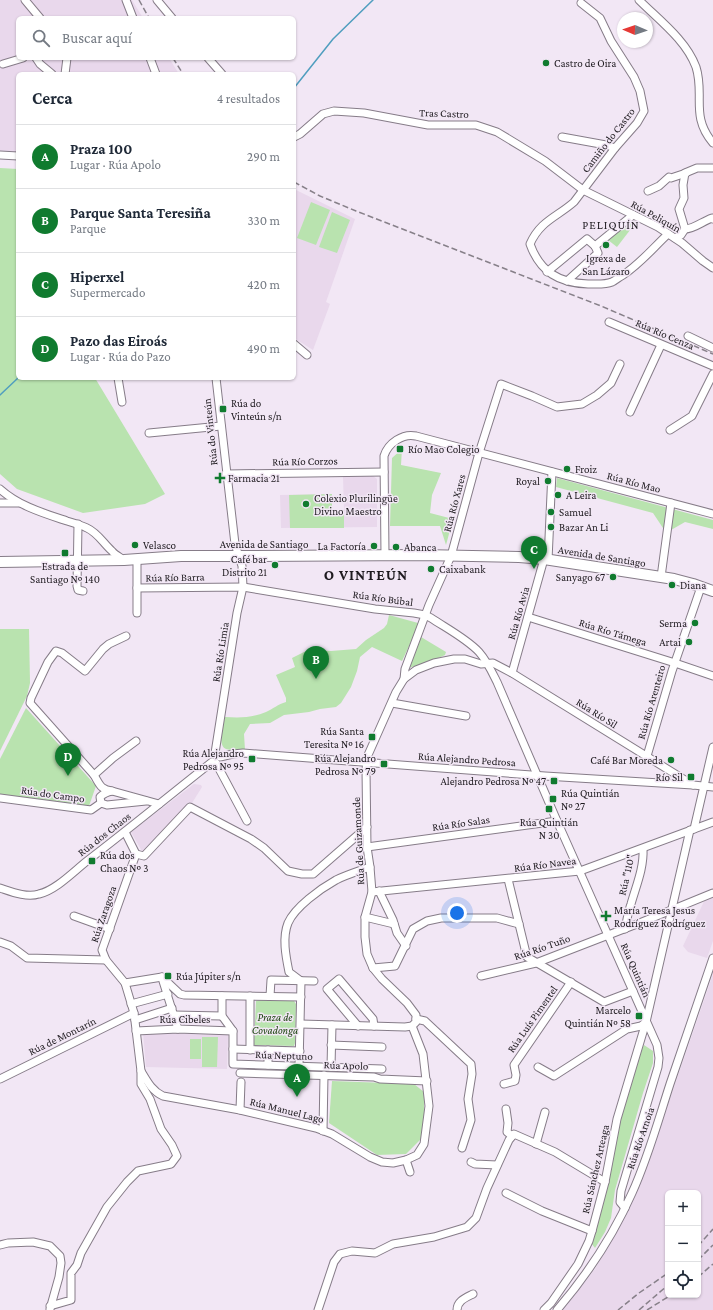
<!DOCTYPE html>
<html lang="es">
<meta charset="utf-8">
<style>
:root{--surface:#fff;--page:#f6f6f7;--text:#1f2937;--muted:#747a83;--line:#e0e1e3;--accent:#107b2f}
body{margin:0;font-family:"Crimson Pro",serif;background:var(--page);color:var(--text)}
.controls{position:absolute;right:12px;bottom:12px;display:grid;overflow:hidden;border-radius:6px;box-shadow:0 1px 3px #0004}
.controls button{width:36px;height:36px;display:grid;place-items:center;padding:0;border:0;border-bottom:1px solid var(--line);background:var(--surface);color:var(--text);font:20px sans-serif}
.compass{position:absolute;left:617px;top:12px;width:36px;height:36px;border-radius:50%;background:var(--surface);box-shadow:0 1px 3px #0004;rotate:272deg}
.you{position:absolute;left:457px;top:913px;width:14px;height:14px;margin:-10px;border:3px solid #fff;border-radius:50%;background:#1a73e8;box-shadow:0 0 0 6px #1a73e833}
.badge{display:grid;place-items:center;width:26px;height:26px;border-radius:50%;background:var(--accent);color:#fff;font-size:13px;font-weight:700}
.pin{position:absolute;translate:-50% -33px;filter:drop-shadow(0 1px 2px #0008)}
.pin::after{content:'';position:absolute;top:21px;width:14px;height:12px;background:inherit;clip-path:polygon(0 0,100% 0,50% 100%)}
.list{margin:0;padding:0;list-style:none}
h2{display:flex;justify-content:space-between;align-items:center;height:52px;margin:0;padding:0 16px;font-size:17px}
h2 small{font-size:13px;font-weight:400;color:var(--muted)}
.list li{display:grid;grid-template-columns:26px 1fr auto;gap:12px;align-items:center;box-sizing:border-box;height:64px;padding:0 16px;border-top:1px solid var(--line)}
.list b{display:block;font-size:15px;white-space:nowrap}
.list p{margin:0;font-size:13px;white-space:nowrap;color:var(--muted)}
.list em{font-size:13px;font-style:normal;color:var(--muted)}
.icon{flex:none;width:22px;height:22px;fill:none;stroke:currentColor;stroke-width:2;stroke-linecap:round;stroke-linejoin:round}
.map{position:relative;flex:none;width:713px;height:1310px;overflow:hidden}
.search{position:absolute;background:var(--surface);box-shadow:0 1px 3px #0004;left:16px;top:16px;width:280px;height:44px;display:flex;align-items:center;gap:10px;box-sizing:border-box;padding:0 14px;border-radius:6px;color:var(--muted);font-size:15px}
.panel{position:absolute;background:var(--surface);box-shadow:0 1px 3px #0004;left:16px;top:72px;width:280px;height:308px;border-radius:6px}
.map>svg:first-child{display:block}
.built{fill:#e9d8ec;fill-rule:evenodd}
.green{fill:#b9e3af}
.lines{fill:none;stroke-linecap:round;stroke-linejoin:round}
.stream{stroke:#509ebf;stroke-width:1.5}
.minor-casing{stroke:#867c88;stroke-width:9}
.highway-casing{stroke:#867c88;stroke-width:12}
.minor{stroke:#fff;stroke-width:7}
.highway{stroke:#fff;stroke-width:10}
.rail{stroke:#878089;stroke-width:1.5;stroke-dasharray:6 3;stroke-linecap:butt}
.poi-dot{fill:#107b2f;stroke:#f2e7f5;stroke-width:1.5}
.labels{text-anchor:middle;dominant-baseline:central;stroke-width:3;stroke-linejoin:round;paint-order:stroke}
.poi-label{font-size:11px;fill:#1e1a1f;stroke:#f2e7f5;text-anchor:start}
.street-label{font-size:11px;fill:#1e1a1f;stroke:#f2e7f5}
.park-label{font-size:11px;font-style:italic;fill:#1a440d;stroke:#f2e7f5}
.neighbourhood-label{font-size:12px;letter-spacing:1px;fill:#1e1a1f;stroke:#f2e7f5}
.district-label{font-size:15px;font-weight:bold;letter-spacing:1px;fill:#1e1a1f;stroke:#f2e7f5}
</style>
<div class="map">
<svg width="713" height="1310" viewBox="0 0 713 1310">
<rect width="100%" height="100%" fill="#f2e7f5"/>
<g class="built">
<polygon points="0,0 132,0 143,18 18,18 18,58 169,58 179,74 18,74 18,160 0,158"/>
<polygon points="294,189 355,219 326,302 330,304 313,350 294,338"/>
<polygon points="373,476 377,479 377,527 281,528 280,495 332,494 332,510 344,510 343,477"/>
<polygon points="194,784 201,785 202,787 192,803 145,852 143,853 131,832"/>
<polygon points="713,893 713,941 707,958 688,952 683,946 707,895"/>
<path d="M 713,974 L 713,1310 L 563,1310 L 595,1269 L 632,1202 L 651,1154 ZM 668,1193 L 698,1193 L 698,1295 L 668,1295 Z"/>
<polygon points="143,1033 228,1035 227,1069 146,1067"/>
</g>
<g class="green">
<polygon points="0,168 18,169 18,378 95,378 165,494 145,504 83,513 17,489 0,474"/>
<polygon points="311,202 330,210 316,245 297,238"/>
<polygon points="332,212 350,220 337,253 319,247"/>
<polygon points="631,221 637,221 617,247 608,240"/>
<polygon points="402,449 401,465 441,473 432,495 430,513 453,519 446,545 440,526 390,526 392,458"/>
<polygon points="557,478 713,520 713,529 685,522 671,530 663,528 653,513 556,487"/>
<polygon points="332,494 332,510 344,510 344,528 290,528 289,495"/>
<path d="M 389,615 L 418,623 L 418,627 L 402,661 L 372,647 L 360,657 L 357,671 L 351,687 L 341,703 L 336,707 L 320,709 L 309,712 L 284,715 L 270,723 L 250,724 L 244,734 L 245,750 C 239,750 232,751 226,749 C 217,746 223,724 225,717 C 239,718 252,718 266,712 C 273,709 278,704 286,702 L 286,698 L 276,675 L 295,667 L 292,658 L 304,652 L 312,650 L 331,651 L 356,649 L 366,640 L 384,628 L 387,624 Z"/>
<polygon points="0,629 29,629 30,683 27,696 0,751"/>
<polygon points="421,637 446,652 445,655 427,663 408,668"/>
<polygon points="26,708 96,786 89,806 0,795 0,759"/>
<polygon points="258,1000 294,1001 296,1004 295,1043 294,1046 254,1045 256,1001"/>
<polygon points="202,1037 218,1037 217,1067 202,1067"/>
<rect x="190" y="1039" width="11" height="20"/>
<polygon points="644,1045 653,1051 653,1063 643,1093 615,1190 611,1218 605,1232 595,1248 591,1243 623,1106 639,1054"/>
<polygon points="332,1081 414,1084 424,1092 424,1116 421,1139 406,1154 377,1155 329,1123"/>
</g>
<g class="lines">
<g class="stream">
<polyline points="294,88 333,39 373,0"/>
<polyline points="0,395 18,378"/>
</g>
<defs>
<g id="minor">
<polyline points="25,0 40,18"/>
<polyline points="126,0 133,18"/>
<polyline points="157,0 172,18"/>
<path d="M 639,0 C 659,20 686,40 696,67 C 705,95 690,116 713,143"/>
<path d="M 581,3 L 600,18 L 611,41 L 634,77 L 640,91 L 644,111 L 637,123 L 615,148 L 574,202 C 557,217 540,221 530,244 C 540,272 559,283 588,284 C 596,284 605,285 612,282 C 616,280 619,277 623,275 C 640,264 653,248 668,234"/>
<polyline points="36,58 40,64 52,74"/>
<polyline points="150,58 156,74"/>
<polyline points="208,58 222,74"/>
<polyline points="3,64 23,58"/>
<polyline points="65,74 67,58"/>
<polyline points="294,137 300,134 323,114 334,111 364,113 428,125 476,125 497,132 545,161 583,190 658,227 682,243 703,261 713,268"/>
<polyline points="562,137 606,145 615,148"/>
<polyline points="0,155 18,156"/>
<polyline points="648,191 659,186 669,177 671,178 686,173"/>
<path d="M 685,229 C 694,229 703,221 712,218 L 713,219"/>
<polyline points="675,238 681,235 685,229 679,209 684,198 683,185 685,173 697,168 713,168"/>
<polyline points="595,246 633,215"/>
<polyline points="547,272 587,239 595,246"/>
<polyline points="567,281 598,253 595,246"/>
<polyline points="609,322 713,366"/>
<polyline points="688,336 713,348"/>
<polyline points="294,344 307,355"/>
<polyline points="118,378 122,402"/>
<polyline points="630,412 661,345"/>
<polyline points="670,430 692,416 713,374"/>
<polyline points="149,433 221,426"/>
<polyline points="226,474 384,472"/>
<path d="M 0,489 C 19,506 43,513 67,521 C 74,523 81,525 87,528 C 98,533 103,543 112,551 C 115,555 120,557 124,560"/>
<polyline points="0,503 18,503"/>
<polyline points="78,524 77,586 78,590 83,591"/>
<path d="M 385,555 L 384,456 C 388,443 403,433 416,436 L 713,514"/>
<polyline points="548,560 552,472"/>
<polyline points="661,577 671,503"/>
<path d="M 137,588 L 243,587 L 375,609 L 414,613 L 425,615 L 431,618 C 446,628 467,639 479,652 C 487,661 492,672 497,682 L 557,821 L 657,1045 L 659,1058 L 658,1067 L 621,1191 L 620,1202 L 625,1208"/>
<polyline points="137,613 137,559"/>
<polyline points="528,617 675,663 713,676"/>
<path d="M 126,636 L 109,644 L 103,649 L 85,671 L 62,653 L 56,651 L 48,662 L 31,698 L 30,703 L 94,775 C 100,785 101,790 112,791 L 159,804"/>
<polyline points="512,673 544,559"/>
<polyline points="404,679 405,669 429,605 451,556 479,453 501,384 532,396 557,407 582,404 597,395 611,383 620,364"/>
<polyline points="392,703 466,716"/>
<polyline points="215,753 237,613 243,587 242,566 235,544 216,378"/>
<polyline points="647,756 672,671 701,587"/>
<polyline points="220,757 233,754 243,753 545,776 693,785 713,787"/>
<polyline points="216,763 247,821"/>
<polyline points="94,775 113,758 136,741"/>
<polyline points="0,798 91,810 101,803"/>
<polyline points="101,803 107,805 146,801"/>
<path d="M 101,803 L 100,797 C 104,793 107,792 112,791"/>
<polyline points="694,829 713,747"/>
<polyline points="367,847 557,821"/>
<polyline points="136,854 144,856 190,807 251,839 264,848 288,871 302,874 313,874 367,827"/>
<polyline points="508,879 527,957 604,1002 633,991"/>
<path d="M 0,888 C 12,892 27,898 39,894 C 56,890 73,872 87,861 C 129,829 170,795 212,762"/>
<polyline points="379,891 393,920 397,933 406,946"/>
<polyline points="372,892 580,871 713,822"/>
<polyline points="74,916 110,929"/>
<polyline points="365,917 394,924"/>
<path d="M 625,929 C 627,920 628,912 631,904 C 636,886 644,868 643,849"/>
<polyline points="0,942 11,946 27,958 106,960"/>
<polyline points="373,968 395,966 413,929 427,921 441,918 497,918 519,924"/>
<polyline points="481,976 536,963 642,922 713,893"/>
<polyline points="162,977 180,994 184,995 301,997"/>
<polyline points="162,978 178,1029"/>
<path d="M 301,981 L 289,972 C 286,957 282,938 288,923 C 295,907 320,889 336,880 C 346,875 359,871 370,867"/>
<polyline points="125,983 162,977"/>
<polyline points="222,996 222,1016 233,1031 233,1064 382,1069"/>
<polyline points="250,996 250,1050"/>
<polyline points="270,996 271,980 314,981"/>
<polyline points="131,1004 168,994"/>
<polyline points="174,1015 222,1016"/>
<polyline points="416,1019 425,1021 471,1064 472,1074 468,1099 471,1120 462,1148"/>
<polyline points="135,1020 172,1008"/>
<polyline points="301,1024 405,1027 412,1026 416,1022 416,1015 407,1003 382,979 373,968 367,954 365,937 365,917 372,892 370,867 367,847 366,769 368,755 396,692 404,679 416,670 434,663 454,659 465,659 481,664 493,663 512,673 693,785"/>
<polyline points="358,1026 327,989 339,979 373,1019 374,1026"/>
<polyline points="136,1031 178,1029 233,1031"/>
<polyline points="331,1045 382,1047"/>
<polyline points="233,1049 300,1051"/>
<polyline points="268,1065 268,1050"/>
<polyline points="299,1066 301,981"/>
<polyline points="331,1067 332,1025"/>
<polyline points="538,1067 554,1076 627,1029 641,1026 646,1022"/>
<path d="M 141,1071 C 147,1081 152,1091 163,1096 L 240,1110 L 316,1128 L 332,1134 L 370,1157 L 382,1162 L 393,1163 L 406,1160 L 417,1155 L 424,1144 L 429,1106 L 423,1054 L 412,1026"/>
<polyline points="240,1073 374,1077 380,1079 427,1081"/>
<polyline points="0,1079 134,1013"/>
<polyline points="504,1084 515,1081 516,1075 514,1065 571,982"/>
<polyline points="506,1109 508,1123 507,1132 512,1136"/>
<polyline points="240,1110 241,1082"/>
<polyline points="323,1131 324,1075"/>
<polyline points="536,1144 545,1112"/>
<polyline points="406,1160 410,1172"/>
<polyline points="471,1162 475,1164 497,1165"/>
<polyline points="506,1193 542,1211 592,1231"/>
<polyline points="0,1245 8,1243 33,1242 50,1246 60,1256 61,1263 59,1277 50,1309"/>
<polyline points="50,1306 71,1300 71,1273 77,1265 81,1253 107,1207 127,1182 138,1171 171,1164 177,1156 172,1145 161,1129 150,1099 141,1084 141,1071 134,1013 125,983 106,960 102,950 136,854 125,832"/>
<polyline points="318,1310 334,1262 340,1254 352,1251 375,1253 393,1244 434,1237 467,1227 476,1218 487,1188 509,1140 514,1134 555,1152 605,1182"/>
<path d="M 457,1310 C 457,1301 465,1298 473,1294"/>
<polyline points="544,1310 551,1303 578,1264 589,1241 592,1231 605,1182 617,1119 646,1022 690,830"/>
<path d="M 557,1310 C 587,1275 613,1236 632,1193 C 648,1158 658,1121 670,1084 C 684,1042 699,1000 713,958"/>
</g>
<polyline id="highway" points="0,562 124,560 181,556 238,556 422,555 519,557 544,559 674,579 693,584 713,591"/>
</defs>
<use href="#minor" class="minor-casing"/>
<use href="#highway" class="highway-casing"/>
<use href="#minor" class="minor"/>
<use href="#highway" class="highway"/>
<g class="rail">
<polyline points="139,0 149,18"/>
<polyline points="173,58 183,74"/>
<polyline points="294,182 320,196 356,211 601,306 713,354"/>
<polyline points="698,1246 713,1229"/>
<polyline points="698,1260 713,1245"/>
<polyline points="698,1277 713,1264"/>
<polyline points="618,1310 639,1293 668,1273"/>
<polyline points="639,1310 668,1285"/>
<polyline points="647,1310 671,1295"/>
</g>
</g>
<g class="poi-dot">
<circle cx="546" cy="63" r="4"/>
<circle cx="606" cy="245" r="4"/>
<rect x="219" y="405" width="8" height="8" rx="2"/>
<rect x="396" y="445" width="8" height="8" rx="2"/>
<circle cx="567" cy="469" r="4"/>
<path d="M218 472h4v4h4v4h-4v4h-4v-4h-4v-4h4z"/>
<circle cx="548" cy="481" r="4"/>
<circle cx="558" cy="495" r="4"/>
<circle cx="306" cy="504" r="4"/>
<circle cx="551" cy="512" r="4"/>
<circle cx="551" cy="527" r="4"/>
<circle cx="135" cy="545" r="4"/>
<circle cx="374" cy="546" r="4"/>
<circle cx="396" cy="547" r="4"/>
<rect x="61" y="549" width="8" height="8" rx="2"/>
<circle cx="275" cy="565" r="4"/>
<circle cx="431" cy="569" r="4"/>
<circle cx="613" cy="577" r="4"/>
<circle cx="672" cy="585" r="4"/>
<circle cx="695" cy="623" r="4"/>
<circle cx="689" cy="642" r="4"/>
<rect x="368" y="733" width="8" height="8" rx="2"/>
<rect x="248" y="755" width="8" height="8" rx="2"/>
<circle cx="671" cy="760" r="4"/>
<rect x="380" y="760" width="8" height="8" rx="2"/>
<rect x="687" y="773" width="8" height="8" rx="2"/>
<rect x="550" y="777" width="8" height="8" rx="2"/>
<rect x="549" y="795" width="8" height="8" rx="2"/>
<rect x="545" y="805" width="8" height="8" rx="2"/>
<rect x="88" y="857" width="8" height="8" rx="2"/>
<path d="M604 910h4v4h4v4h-4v4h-4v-4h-4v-4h4z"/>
<rect x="164" y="972" width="8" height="8" rx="2"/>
<rect x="635" y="1012" width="8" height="8" rx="2"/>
</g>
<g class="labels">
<g class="poi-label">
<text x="554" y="63">Castro de Oira</text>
<text x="606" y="258" text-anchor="middle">Igrexa de<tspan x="606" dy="13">San Lázaro</tspan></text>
<text x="231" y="403">Rúa do<tspan x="231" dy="13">Vinteún s/n</tspan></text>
<text x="408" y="449">Río Mao Colegio</text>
<text x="575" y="469">Froiz</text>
<text x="228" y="478">Farmacia 21</text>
<text x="540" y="481" text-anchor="end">Royal</text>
<text x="566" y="495">A Leira</text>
<text x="314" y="498">Colexio Plurilingüe<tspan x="314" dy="13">Divino Maestro</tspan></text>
<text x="559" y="512">Samuel</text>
<text x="559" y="527">Bazar An Li</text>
<text x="143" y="545">Velasco</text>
<text x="366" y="546" text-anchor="end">La Factoría</text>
<text x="404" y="547">Abanca</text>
<text x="267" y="559" text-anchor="end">Café bar<tspan x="267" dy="13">Distrito 21</tspan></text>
<text x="65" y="566" text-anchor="middle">Estrada de<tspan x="65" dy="13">Santiago Nº 140</tspan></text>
<text x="439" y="569">Caixabank</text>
<text x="605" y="577" text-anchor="end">Sanyago 67</text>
<text x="680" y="585">Diana</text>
<text x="687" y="623" text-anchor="end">Serma</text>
<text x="681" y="642" text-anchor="end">Artai</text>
<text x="364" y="731" text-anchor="end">Rúa Santa<tspan x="364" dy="13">Teresita Nº 16</tspan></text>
<text x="244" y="753" text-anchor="end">Rúa Alejandro<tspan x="244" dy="13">Pedrosa Nº 95</tspan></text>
<text x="376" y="758" text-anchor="end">Rúa Alejandro<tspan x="376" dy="13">Pedrosa Nº 79</tspan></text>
<text x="663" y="760" text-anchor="end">Café Bar Moreda</text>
<text x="683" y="777" text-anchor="end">Río Sil</text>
<text x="546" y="781" text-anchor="end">Alejandro Pedrosa Nº 47</text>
<text x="561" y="793">Rúa Quintián<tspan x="561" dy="13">Nº 27</tspan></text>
<text x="549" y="822" text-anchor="middle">Rúa Quintián<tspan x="549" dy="13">N 30</tspan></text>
<text x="100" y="855">Rúa dos<tspan x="100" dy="13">Chaos Nº 3</tspan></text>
<text x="614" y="910">María Teresa Jesus<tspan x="614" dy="13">Rodríguez Rodríguez</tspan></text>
<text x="176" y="976">Rúa Júpiter s/n</text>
<text x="631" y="1010" text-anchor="end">Marcelo<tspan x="631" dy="13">Quintián Nº 58</tspan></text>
</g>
<g class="street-label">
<text transform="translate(444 113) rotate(2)">Tras Castro</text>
<text transform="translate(608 140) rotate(-52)">Camiño do Castro</text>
<text transform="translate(656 216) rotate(29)">Rúa Peliquín</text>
<text transform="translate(665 334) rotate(23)">Rúa Río Cenza</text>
<text transform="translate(210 432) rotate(-96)">Rúa do Vinteún</text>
<text transform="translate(305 461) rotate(-1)">Rúa Río Corzos</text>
<text transform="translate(634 482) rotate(15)">Rúa Río Mao</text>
<text transform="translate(454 503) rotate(-75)">Rúa Río Xares</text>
<text x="264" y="544">Avenida de Santiago</text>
<text transform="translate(602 556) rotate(9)">Avenida de Santiago</text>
<text transform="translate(175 577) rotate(-1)">Rúa Río Barra</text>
<text transform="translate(383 598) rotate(8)">Rúa Río Búbal</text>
<text transform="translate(518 613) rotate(-74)">Rúa Río Avia</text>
<text transform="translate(613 632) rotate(17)">Rúa Río Támega</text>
<text transform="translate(220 652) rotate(-81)">Rúa Río Limia</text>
<text transform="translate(651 702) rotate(-74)">Rúa Río Arenteiro</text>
<text transform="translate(597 713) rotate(32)">Rúa Río Sil</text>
<text transform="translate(467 759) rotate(4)">Rúa Alejandro Pedrosa</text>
<text transform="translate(53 794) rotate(8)">Rúa do Campo</text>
<text transform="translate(461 823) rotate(-8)">Rúa Río Salas</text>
<text transform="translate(104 834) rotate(-38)">Rúa dos Chaos</text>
<text transform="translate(358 841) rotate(-93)">Rúa de Guizamonde</text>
<text transform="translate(545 864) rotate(-7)">Rúa Río Navea</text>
<text transform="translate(626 875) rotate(-77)">Rúa "110"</text>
<text transform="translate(103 914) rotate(-71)">Rúa Zaragoza</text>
<text transform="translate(542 947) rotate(-19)">Rúa Río Tuño</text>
<text transform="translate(636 970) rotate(66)">Rúa Quintián</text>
<text x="185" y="1019">Rúa Cibeles</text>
<text transform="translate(532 1019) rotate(-55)">Rúa Luís Pimentel</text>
<text transform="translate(62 1036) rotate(-26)">Rúa de Montarín</text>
<text transform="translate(284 1055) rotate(2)">Rúa Neptuno</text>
<text transform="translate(346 1065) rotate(2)">Rúa Apolo</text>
<text transform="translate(287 1110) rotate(14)">Rúa Manuel Lago</text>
<text transform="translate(640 1138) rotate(-71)">Rúa Río Arnoia</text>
<text transform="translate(595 1169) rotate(-77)">Rúa Sánchez Arteaga</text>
</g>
<g class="park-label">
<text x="275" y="1017">Praza de<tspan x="275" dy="13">Covadonga</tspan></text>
</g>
<g class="neighbourhood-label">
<text x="611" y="225">PELIQUÍN</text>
</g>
<g class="district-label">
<text x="366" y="575">O VINTEÚN</text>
</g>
</g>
</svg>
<div class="controls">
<button>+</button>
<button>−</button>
<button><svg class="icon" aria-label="locate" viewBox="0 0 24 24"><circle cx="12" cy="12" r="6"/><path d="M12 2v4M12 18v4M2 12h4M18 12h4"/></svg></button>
</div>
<svg class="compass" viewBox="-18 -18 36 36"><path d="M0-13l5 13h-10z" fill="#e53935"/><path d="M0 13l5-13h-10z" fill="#747a83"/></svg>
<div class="you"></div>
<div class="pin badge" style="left:297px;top:1097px">A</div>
<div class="pin badge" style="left:316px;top:679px">B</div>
<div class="pin badge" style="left:534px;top:569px">C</div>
<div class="pin badge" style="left:68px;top:776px">D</div>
<div class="search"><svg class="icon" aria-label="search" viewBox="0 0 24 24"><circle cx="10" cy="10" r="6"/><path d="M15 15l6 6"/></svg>Buscar aquí</div>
<section class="panel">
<h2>Cerca<small>4 resultados</small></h2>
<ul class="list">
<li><span class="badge">A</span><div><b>Praza 100</b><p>Lugar · Rúa Apolo</p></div><em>290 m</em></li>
<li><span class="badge">B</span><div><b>Parque Santa Teresiña</b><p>Parque</p></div><em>330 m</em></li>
<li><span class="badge">C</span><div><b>Hiperxel</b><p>Supermercado</p></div><em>420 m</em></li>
<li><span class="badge">D</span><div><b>Pazo das Eiroás</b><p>Lugar · Rúa do Pazo</p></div><em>490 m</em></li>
</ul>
</section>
</div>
